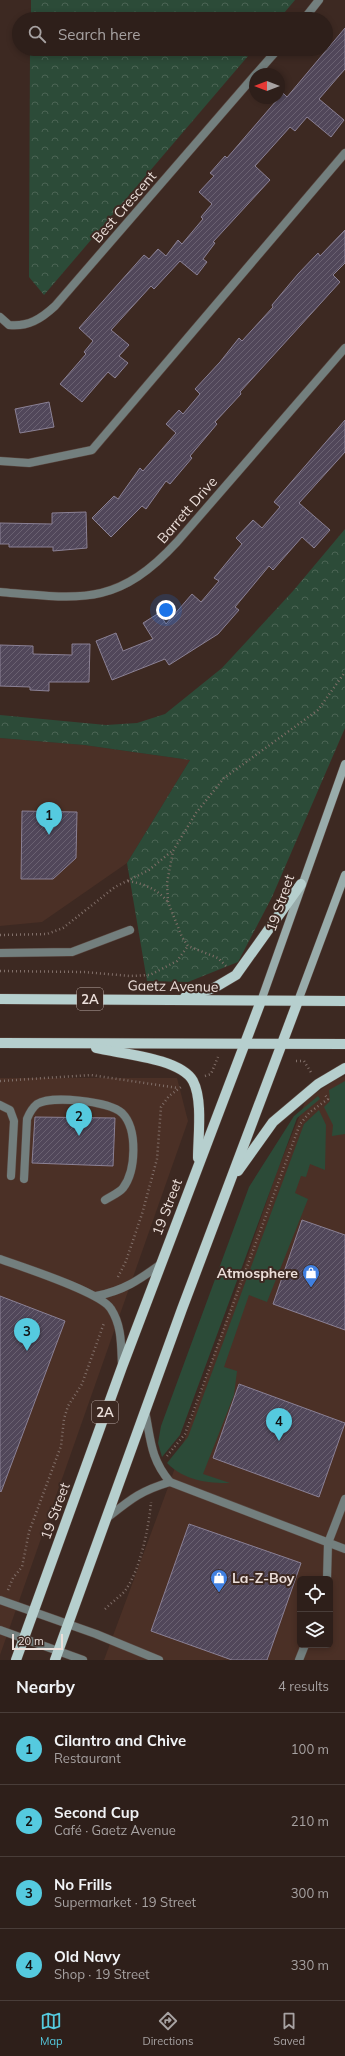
<!DOCTYPE html>
<meta charset="utf-8">
<style>
:root{--surface:#2e1f1a;--page:#362723;--text:#f1f3f6;--muted:#a7a2a2;--line:#493d39;--accent:#55cadf}
body{margin:0;font-family:Mulish,sans-serif;background:var(--page);color:var(--text)}
.controls{position:absolute;right:12px;bottom:12px;display:grid;overflow:hidden;border-radius:6px;box-shadow:0 2px 6px #0003}
.controls button{width:36px;height:36px;display:grid;place-items:center;padding:0;border:0;border-bottom:1px solid var(--line);background:var(--surface);color:var(--text);font:20px sans-serif}
.compass{position:absolute;left:249px;top:68px;width:36px;height:36px;border-radius:50%;background:var(--surface);box-shadow:0 2px 6px #0003;rotate:270deg}
.scale{position:absolute;left:12px;bottom:10px;width:51px;box-sizing:border-box;padding-left:4px;border:2px solid #ecdfda;border-top:0;font-size:11px;line-height:14px;white-space:nowrap;color:#ecdfda;-webkit-text-stroke:3px #3d2922;paint-order:stroke}
.you{position:absolute;left:166px;top:610px;width:14px;height:14px;margin:-10px;border:3px solid #fff;border-radius:50%;background:#1a73e8;box-shadow:0 0 0 6px #1a73e833}
.badge{display:grid;place-items:center;width:26px;height:26px;border-radius:50%;background:var(--accent);color:#111;font-size:13px;font-weight:700}
.pin{position:absolute;translate:-50% -33px;filter:drop-shadow(0 1px 2px #0008)}
.pin::after{content:'';position:absolute;top:21px;width:14px;height:12px;background:inherit;clip-path:polygon(0 0,100% 0,50% 100%)}
.list{margin:0;padding:0;list-style:none}
h2{display:flex;justify-content:space-between;align-items:center;height:52px;margin:0;padding:0 16px;font-size:17px}
h2 small{font-size:13px;font-weight:400;color:var(--muted)}
.list li{display:grid;grid-template-columns:26px 1fr auto;gap:12px;align-items:center;box-sizing:border-box;height:72px;padding:0 16px;border-top:1px solid var(--line)}
.list b{display:block;font-size:15px;white-space:nowrap}
.list p{margin:0;font-size:13px;white-space:nowrap;color:var(--muted)}
.list em{font-size:13px;font-style:normal;color:var(--muted)}
.icon{flex:none;width:22px;height:22px;fill:none;stroke:currentColor;stroke-width:2;stroke-linecap:round;stroke-linejoin:round}
.map{position:relative;flex:none;width:345px;height:1660px;overflow:hidden}
.search{position:absolute;background:var(--surface);box-shadow:0 2px 6px #0003;left:12px;right:12px;top:12px;height:44px;display:flex;align-items:center;gap:10px;box-sizing:border-box;padding:0 14px;border-radius:22px;color:var(--muted);font-size:15px}
.sheet{height:340px;background:var(--surface)}
nav{display:flex;justify-content:space-around;align-items:center;box-sizing:border-box;height:56px;border-top:1px solid var(--line);background:var(--surface);font-size:11px;color:var(--muted)}
nav a{display:grid;justify-items:center;gap:2px}
nav .on{color:var(--accent)}
.map>svg:first-child{display:block}
.built{fill:#4b3026;fill-rule:evenodd}
.grass{fill:#2c4b38}
.park{fill:url(#park-crowns)}
.building{fill:url(#building-hatch);stroke:#8b8195}
.lines{fill:none;stroke-linecap:round;stroke-linejoin:round}
.service-casing{stroke:#59463f;stroke-width:9}
.minor-casing{stroke:#59463f;stroke-width:9}
.secondary-casing{stroke:#59463f;stroke-width:9}
.primary-casing{stroke:#59463f;stroke-width:11}
.path{stroke:#816f69;stroke-width:2.5;stroke-dasharray:1 3;stroke-linecap:butt}
.service{stroke:#737f7e;stroke-width:8}
.minor{stroke:#737f7e;stroke-width:8}
.secondary{stroke:#99acab;stroke-width:8}
.primary{stroke:#b6cfce;stroke-width:10}
.labels{text-anchor:middle;dominant-baseline:central;stroke-width:4;stroke-linejoin:round;paint-order:stroke}
.shield{fill:#3d2922;stroke:#b8a8a3;stroke-width:1}
.shield-label{font-size:13px;font-weight:bold;fill:#ecdfda}
.street-label{font-size:14px;fill:#ecdfda;stroke:#3d2922}
.poi-label{font-size:14px;font-weight:bold;fill:#ecdfda;stroke:#3d2922;text-anchor:end}
</style>
<div class="map">
<svg width="345" height="1660" viewBox="0 0 345 1660">
<defs>
<pattern id="park-crowns" width="20" height="18" patternUnits="userSpaceOnUse"><rect width="20" height="18" fill="#2c4b38"/><path d="M2 6a3 3 0 1 1 6 0M12 15a3 3 0 1 1 6 0" fill="none" stroke="#4b6454"/></pattern>
<pattern id="building-hatch" width="6" height="6" patternUnits="userSpaceOnUse"><rect width="6" height="6" fill="#51475a"/><path d="M-1 1l2-2M0 6l6-6M5 7l2-2" fill="none" stroke="#6a6171"/></pattern>
</defs>
<rect width="100%" height="100%" fill="#3d2922"/>
<g class="built">
<polygon points="0,738 84,745 190,760 127,863 42,922 0,926"/>
<path d="M 345,1076 L 345,1660 L 104,1660 L 170,1482 L 277,1171 L 306,1100 L 335,1080 ZM 300,1579 L 330,1579 L 330,1645 L 300,1645 Z"/>
<polygon points="0,1078 177,1078 188,1121 0,1655"/>
</g>
<g class="grass">
<polygon points="345,1081 345,1134 332,1136 333,1125 324,1107 330,1101 329,1090"/>
<polygon points="318,1096 320,1099 297,1118 180,1435 162,1457 158,1443 161,1426 249,1187 294,1116"/>
<path d="M 319,1110 L 326,1125 L 325,1170 L 310,1164 L 306,1177 L 301,1176 L 295,1193 L 308,1199 L 267,1302 L 249,1295 L 224,1367 L 237,1371 L 234,1395 L 203,1474 L 230,1483 C 207,1483 185,1481 167,1463 L 188,1437 L 304,1124 Z"/>
</g>
<g class="park">
<polygon points="31,0 295,0 279,19 31,19"/>
<polygon points="30,49 254,49 44,295 29,277"/>
<polygon points="345,529 345,728 272,897 238,962 188,982 147,981 127,863 190,760 84,745 0,738 0,715 106,725 137,723 165,714 222,668 293,591"/>
</g>
<g class="building">
<polygon points="345,28 345,69 319,99 344,120 331,137 307,117 295,131 290,127 255,166 270,180 213,242 215,243 203,259 207,262 197,275 180,261 154,289 151,286 111,330 129,345 119,356 128,363 115,378 108,372 82,402 60,384 86,354 84,352 93,341 79,328 144,255 149,259 158,249 166,256 178,240 182,244 203,219 201,217 212,204 199,192 214,176 210,173 225,156 227,158 283,93 287,97"/>
<polygon points="345,230 345,263 333,275 340,282 240,392 241,394 215,422 217,424 190,456 192,458 170,484 166,481 146,509 142,506 111,537 92,518 114,496 118,499 140,468 143,471 176,433 166,424 179,410 183,414 200,394 195,389 220,362 239,338 242,341 273,307 272,305 298,274 318,253 320,256"/>
<polygon points="49,402 54,427 20,433 15,409"/>
<polygon points="345,420 345,452 299,503 330,530 314,548 302,537 273,570 269,566 235,607 239,610 218,634 169,665 165,659 112,680 96,641 116,633 123,651 153,639 143,623 159,613 166,624 192,594 201,602 219,581 214,578 242,544 236,538 253,520 262,528 280,507 274,502"/>
<polygon points="86,512 87,548 53,551 53,547 9,547 9,544 0,544 0,523 52,524 52,513"/>
<polygon points="72,644 90,644 89,682 49,682 49,691 30,690 30,687 0,686 0,645 33,646 33,654 72,655"/>
<polygon points="22,811 77,812 76,858 53,879 21,879"/>
<polygon points="35,1117 115,1118 113,1166 32,1163"/>
<polygon points="302,1220 345,1235 345,1330 273,1304"/>
<polygon points="0,1296 65,1321 1,1492 0,1491"/>
<polygon points="239,1384 345,1423 319,1497 213,1458"/>
<polygon points="189,1524 301,1563 267,1660 232,1660 151,1631"/>
</g>
<g class="lines">
<defs>
<g id="service">
<polyline points="0,461 29,463 92,450 345,153"/>
<polyline points="0,1105 10,1110 14,1121 11,1176"/>
<path d="M 24,1179 L 27,1119 C 29,1114 32,1108 37,1104 C 51,1095 109,1101 122,1113 C 138,1129 136,1171 123,1188 C 119,1193 111,1196 105,1200"/>
<path d="M 0,1259 C 22,1267 101,1292 111,1309 C 122,1326 121,1345 122,1365"/>
<path d="M 96,1296 C 123,1291 139,1280 161,1264"/>
<path d="M 145,1411 C 151,1440 150,1458 170,1482 L 345,1549"/>
<path d="M 107,1518 C 131,1499 140,1491 170,1482"/>
<polyline points="327,1579 328,1543 345,1499"/>
<polyline points="0,1600 96,1634 159,1660"/>
<polyline points="0,1630 83,1660"/>
<polyline points="299,1660 305,1645"/>
</g>
<g id="minor">
<polyline points="304,19 319,0"/>
<polyline points="256,74 278,49"/>
<path d="M 0,317 L 9,325 C 28,327 41,319 55,306 L 255,75"/>
<path d="M 0,592 C 81,599 117,607 177,542 L 345,348"/>
<polyline points="0,953 72,952 130,930"/>
</g>
<g id="secondary">
<polyline points="261,1001 345,764"/>
<polyline points="298,1001 345,875"/>
</g>
<g id="primary">
<polyline points="185,997 214,988 236,975 301,884"/>
<polyline points="0,999 345,1001"/>
<polyline points="0,1043 345,1044"/>
<path d="M 96,1048 C 121,1054 180,1058 193,1081 C 203,1100 198,1137 198,1158"/>
<polyline points="238,1171 273,1122 318,1084 345,1068"/>
<polyline points="16,1660 122,1367 261,1001"/>
<polyline points="55,1660 182,1309 298,1001"/>
</g>
</defs>
<use href="#service" class="service-casing"/>
<use href="#minor" class="minor-casing"/>
<use href="#secondary" class="secondary-casing"/>
<use href="#primary" class="primary-casing"/>
<g class="path">
<path d="M 128,881 C 145,884 157,889 168,902"/>
<polyline points="0,935 47,934 63,928 115,887 149,870 172,851"/>
<polyline points="226,966 218,958 188,946 182,937 168,902 167,883 173,851 196,813 224,778 318,710 345,672"/>
<polyline points="0,971 84,972 130,976 150,975 177,961 188,946"/>
<polyline points="296,1061 304,1061 312,1074"/>
<polyline points="205,1076 211,1074 218,1057"/>
<polyline points="0,1081 91,1075 178,1088"/>
<polyline points="118,1277 126,1261 142,1214 157,1159 161,1107 169,1096 181,1087"/>
<polyline points="167,1456 185,1434 300,1124 310,1112 328,1099 325,1095"/>
<polyline points="8,1590 13,1578 22,1567 29,1532 61,1446 64,1419 68,1406 82,1384 104,1323"/>
<path d="M 105,1609 C 111,1603 118,1598 124,1592 C 140,1572 149,1527 151,1502"/>
</g>
<use href="#service" class="service"/>
<use href="#minor" class="minor"/>
<use href="#secondary" class="secondary"/>
<use href="#primary" class="primary"/>
</g>
<defs>
<symbol id="shop-pin" viewBox="-11 -11 22 30"><path d="M0 17L-7.5 6A9.5 9.5 0 1 1 7.5 6Z" fill="#3f7fe0" stroke="#3d2922"/><path d="M-5-2.5h2.3a2.7 3.5 0 0 1 5.4 0H5L5.5 6h-11ZM-1.5-2.5h3a1.5 2.3 0 0 0-3 0Z" fill="#fff"/></symbol>
</defs>
<g fill-rule="evenodd">
<use href="#shop-pin" x="301" y="1263" width="20" height="27"/>
<use href="#shop-pin" x="209" y="1568" width="20" height="27"/>
</g>
<g class="labels">
<g class="shield">
<rect x="77" y="988" width="26" height="22" rx="3"/>
<rect x="92" y="1401" width="26" height="22" rx="3"/>
</g>
<g class="shield-label">
<text x="90" y="999">2A</text>
<text x="105" y="1412">2A</text>
</g>
<g class="street-label">
<text transform="translate(124 207) rotate(-49)">Best Crescent</text>
<text transform="translate(187 510) rotate(-49)">Barrett Drive</text>
<text transform="translate(280 903) rotate(-71)">19 Street</text>
<text transform="translate(173 986) rotate(1)">Gaetz Avenue</text>
<text transform="translate(167 1207) rotate(-69)">19 Street</text>
<text transform="translate(55 1511) rotate(-70)">19 Street</text>
</g>
<g class="poi-label">
<text x="298" y="1273">Atmosphere</text>
<text x="232" y="1578" text-anchor="start">La-Z-Boy</text>
</g>
</g>
</svg>
<div class="controls">
<button><svg class="icon" aria-label="locate" viewBox="0 0 24 24"><circle cx="12" cy="12" r="6"/><path d="M12 2v4M12 18v4M2 12h4M18 12h4"/></svg></button>
<button><svg class="icon" aria-label="layers" viewBox="0 0 24 24"><path d="M12 4l9 5-9 5-9-5zM3 14l9 5 9-5"/></svg></button>
</div>
<svg class="compass" viewBox="-18 -18 36 36"><path d="M0-13l5 13h-10z" fill="#e53935"/><path d="M0 13l5-13h-10z" fill="#a7a2a2"/></svg>
<div class="scale">20 m</div>
<div class="you"></div>
<div class="pin badge" style="left:49px;top:835px">1</div>
<div class="pin badge" style="left:79px;top:1136px">2</div>
<div class="pin badge" style="left:27px;top:1351px">3</div>
<div class="pin badge" style="left:279px;top:1441px">4</div>
<div class="search"><svg class="icon" aria-label="search" viewBox="0 0 24 24"><circle cx="10" cy="10" r="6"/><path d="M15 15l6 6"/></svg>Search here</div>
</div>
<section class="sheet">
<h2>Nearby<small>4 results</small></h2>
<ul class="list">
<li><span class="badge">1</span><div><b>Cilantro and Chive</b><p>Restaurant</p></div><em>100 m</em></li>
<li><span class="badge">2</span><div><b>Second Cup</b><p>Café · Gaetz Avenue</p></div><em>210 m</em></li>
<li><span class="badge">3</span><div><b>No Frills</b><p>Supermarket · 19 Street</p></div><em>300 m</em></li>
<li><span class="badge">4</span><div><b>Old Navy</b><p>Shop · 19 Street</p></div><em>330 m</em></li>
</ul>
</section>
<nav>
<a class="on"><svg class="icon" aria-label="map" viewBox="0 0 24 24"><path d="M3 6l6-2 6 2 6-2v14l-6 2-6-2-6 2zM9 4v14M15 6v14"/></svg>Map</a>
<a><svg class="icon" aria-label="directions" viewBox="0 0 24 24"><path d="M12 3l9 9-9 9-9-9zM9 14v-3h6M13 9l2 2-2 2"/></svg>Directions</a>
<a><svg class="icon" aria-label="saved" viewBox="0 0 24 24"><path d="M7 4h10v16l-5-4-5 4z"/></svg>Saved</a>
</nav>
